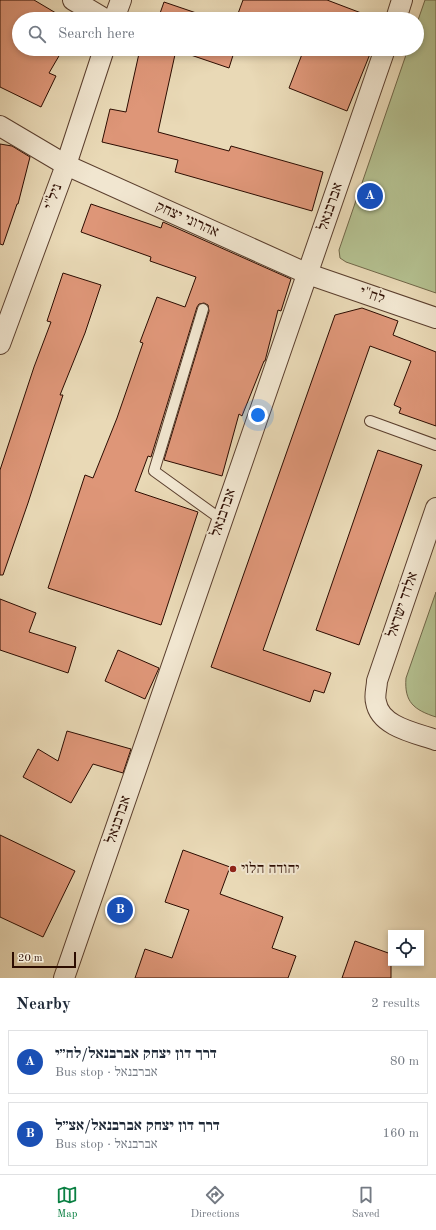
<!DOCTYPE html>
<meta charset="utf-8">
<style>
:root{--surface:#fff;--page:#f2f2f3;--text:#1f2937;--muted:#747a83;--line:#e0e1e3;--accent:#0b8043}
body{margin:0;font-family:"Old Standard TT","Frank Ruhl Libre",serif;background:var(--page);color:var(--text)}
.controls{position:absolute;right:12px;bottom:12px;display:grid;overflow:hidden;border-radius:0px;box-shadow:0 2px 6px #0003}
.controls button{width:36px;height:36px;display:grid;place-items:center;padding:0;border:0;border-bottom:1px solid var(--line);background:var(--surface);color:var(--text);font:20px sans-serif}
.scale{position:absolute;left:12px;bottom:10px;width:64px;box-sizing:border-box;padding-left:4px;border:2px solid #2c0c01;border-top:0;font-size:11px;line-height:14px;white-space:nowrap;color:#2c0c01;-webkit-text-stroke:3px #f1e6d0;paint-order:stroke}
.you{position:absolute;left:258px;top:415px;width:14px;height:14px;margin:-10px;border:3px solid #fff;border-radius:50%;background:#1a73e8;box-shadow:0 0 0 6px #1a73e833}
.badge{display:grid;place-items:center;width:26px;height:26px;border-radius:50%;background:var(--accent);color:#fff;font-size:13px;font-weight:700}
.pin{position:absolute;translate:-50% -50%;border:2px solid #fff;box-shadow:0 1px 4px #0006}
.list{margin:0;padding:0;list-style:none}
h2{display:flex;justify-content:space-between;align-items:center;height:52px;margin:0;padding:0 16px;font-size:17px}
h2 small{font-size:13px;font-weight:400;color:var(--muted)}
.list li{display:grid;grid-template-columns:26px 1fr auto;gap:12px;align-items:center;box-sizing:border-box;height:64px;margin:0 8px 8px;padding:0 8px;border:1px solid var(--line);border-radius:0px}
.list b{display:block;font-size:15px;white-space:nowrap}
.list p{margin:0;font-size:13px;white-space:nowrap;color:var(--muted)}
.list em{font-size:13px;font-style:normal;color:var(--muted)}
.icon{flex:none;width:22px;height:22px;fill:none;stroke:currentColor;stroke-width:2;stroke-linecap:round;stroke-linejoin:round}
.map{position:relative;flex:none;width:436px;height:978px;overflow:hidden}
.search{position:absolute;background:var(--surface);box-shadow:0 2px 6px #0003;left:12px;right:12px;top:12px;height:44px;display:flex;align-items:center;gap:10px;box-sizing:border-box;padding:0 14px;border-radius:22px;color:var(--muted);font-size:15px}
.sheet{height:196px;background:var(--surface)}
nav{display:flex;justify-content:space-around;align-items:center;box-sizing:border-box;height:56px;border-top:1px solid var(--line);background:var(--surface);font-size:11px;color:var(--muted)}
nav a{display:grid;justify-items:center;gap:2px}
nav .on{color:var(--accent)}
.map>svg:first-child{display:block}
.green{fill:#b4c090;stroke:#706648}
.building{fill:#de9678;stroke:#2c0c01}
.lines{fill:none;stroke-linecap:round;stroke-linejoin:round}
.service-casing{stroke:#5b3f2e;stroke-width:12}
.minor-casing{stroke:#5b3f2e;stroke-width:22}
.service{stroke:#f1e6d0;stroke-width:10}
.minor{stroke:#f1e6d0;stroke-width:20}
.poi-dot{fill:#8f2418;stroke:#f1e6d0;stroke-width:1.5}
.labels{text-anchor:middle;dominant-baseline:central;stroke-width:4;stroke-linejoin:round;paint-order:stroke}
.street-label{font-size:15px;fill:#2c0c01;stroke:#f1e6d0}
.poi-label{font-size:15px;fill:#2c0c01;stroke:#f1e6d0;text-anchor:start}
</style>
<div class="map">
<svg width="436" height="978" viewBox="0 0 436 978">
<rect width="100%" height="100%" fill="#e9d9b6"/>
<filter id="stains"><feTurbulence type="fractalNoise" baseFrequency=".005" numOctaves="4"/><feColorMatrix values="0 0 0 0 .2 0 0 0 0 .09 0 0 0 0 .02 0 0 0 .5 -.17"/></filter>
<radialGradient id="worn" r=".72"><stop offset=".6" stop-color="#630" stop-opacity="0"/><stop offset="1" stop-color="#630" stop-opacity=".3"/></radialGradient>
<g class="green">
<polygon points="425,0 436,0 436,293 346,262 340,258 339,250 408,49 417,49 417,23"/>
<path d="M 436,592 L 436,717 C 414,710 404,702 406,678 Z"/>
</g>
<g class="building">
<polygon points="0,0 34,0 66,19 19,19 19,49 63,49 49,73 56,76 41,107 0,87"/>
<polygon points="243,0 327,0 377,19 236,19"/>
<polygon points="164,2 214,19 158,19"/>
<polygon points="140,49 235,49 229,68 176,50 158,132 229,151 231,146 323,172 312,211 175,172 178,160 102,142 110,109 126,112"/>
<polygon points="304,49 372,49 347,111 289,88"/>
<polygon points="0,144 12,146 30,157 18,204 17,204 3,245 0,244"/>
<polygon points="91,204 161,228 163,222 291,279 281,311 278,310 265,361 264,361 242,416 239,414 222,476 164,460 209,311 208,305 204,303 199,304 197,307 151,457 148,456 135,491 198,512 161,625 48,588 85,475 93,478 117,418 143,343 140,342 157,297 185,307 196,277 150,261 151,257 81,232"/>
<polygon points="63,273 101,285 85,333 60,395 63,395 28,503 3,575 0,575 0,470 34,367 51,322 47,321"/>
<polygon points="362,308 398,321 393,335 436,352 436,426 399,413 401,408 394,405 411,361 370,346 263,650 331,673 324,693 314,690 310,702 211,667 335,315"/>
<polygon points="378,450 422,465 359,645 316,630"/>
<polygon points="0,599 36,613 29,632 76,647 68,673 0,650"/>
<polygon points="118,650 159,668 145,699 105,681"/>
<polygon points="67,731 131,749 123,773 93,764 71,803 23,777 38,749 58,761"/>
<polygon points="0,835 75,871 43,937 0,917"/>
<polygon points="183,850 230,867 220,894 283,917 272,948 296,956 288,978 135,978 145,949 172,958 189,910 165,902"/>
<polygon points="355,941 391,954 391,978 342,978"/>
</g>
<g class="lines">
<defs>
<g id="service">
<polyline points="203,309 154,471 222,520"/>
<polyline points="370,421 436,445"/>
</g>
<g id="minor">
<polyline points="73,0 105,19"/>
<polyline points="114,19 121,0"/>
<polyline points="396,19 402,0"/>
<polyline points="0,126 66,165 308,274 436,318"/>
<polyline points="0,344 66,165 104,49"/>
<path d="M 436,508 L 377,681 C 377,687 374,696 376,702 C 380,727 416,733 436,740"/>
<polyline points="64,978 385,49"/>
</g>
</defs>
<use href="#service" class="service-casing"/>
<use href="#minor" class="minor-casing"/>
<use href="#service" class="service"/>
<use href="#minor" class="minor"/>
</g>
<circle class="poi-dot" cx="233" cy="869" r="4"/>
<g class="labels">
<g class="street-label">
<text transform="translate(54 197) rotate(-70)">ניל"י</text>
<text transform="translate(331 207) rotate(-71)">אברבנאל</text>
<text transform="translate(187 220) rotate(24)">אהרוני יצחק</text>
<text transform="translate(372 296) rotate(19)">לח"י</text>
<text transform="translate(224 513) rotate(-71)">אברבנאל</text>
<text transform="translate(403 605) rotate(-71)">אלדד ישראל</text>
<text transform="translate(119 820) rotate(-71)">אברבנאל</text>
</g>
<g class="poi-label">
<text x="241" y="869">יהודה הלוי</text>
</g>
</g>
<rect width="100%" height="100%" filter="url(#stains)"/>
<rect width="100%" height="100%" fill="url(#worn)"/>
</svg>
<div class="controls">
<button><svg class="icon" aria-label="locate" viewBox="0 0 24 24"><circle cx="12" cy="12" r="6"/><path d="M12 2v4M12 18v4M2 12h4M18 12h4"/></svg></button>
</div>
<div class="scale">20 m</div>
<div class="you"></div>
<div class="pin badge" style="left:370px;top:196px;background:#1a4fb4">A</div>
<div class="pin badge" style="left:120px;top:910px;background:#1a4fb4">B</div>
<div class="search"><svg class="icon" aria-label="search" viewBox="0 0 24 24"><circle cx="10" cy="10" r="6"/><path d="M15 15l6 6"/></svg>Search here</div>
</div>
<section class="sheet">
<h2>Nearby<small>2 results</small></h2>
<ul class="list">
<li><span class="badge" style="background:#1a4fb4">A</span><div><b>דרך דון יצחק אברבנאל/לח״י</b><p>Bus stop · אברבנאל</p></div><em>80 m</em></li>
<li><span class="badge" style="background:#1a4fb4">B</span><div><b>דרך דון יצחק אברבנאל/אצ״ל</b><p>Bus stop · אברבנאל</p></div><em>160 m</em></li>
</ul>
</section>
<nav>
<a class="on"><svg class="icon" aria-label="map" viewBox="0 0 24 24"><path d="M3 6l6-2 6 2 6-2v14l-6 2-6-2-6 2zM9 4v14M15 6v14"/></svg>Map</a>
<a><svg class="icon" aria-label="directions" viewBox="0 0 24 24"><path d="M12 3l9 9-9 9-9-9zM9 14v-3h6M13 9l2 2-2 2"/></svg>Directions</a>
<a><svg class="icon" aria-label="saved" viewBox="0 0 24 24"><path d="M7 4h10v16l-5-4-5 4z"/></svg>Saved</a>
</nav>
